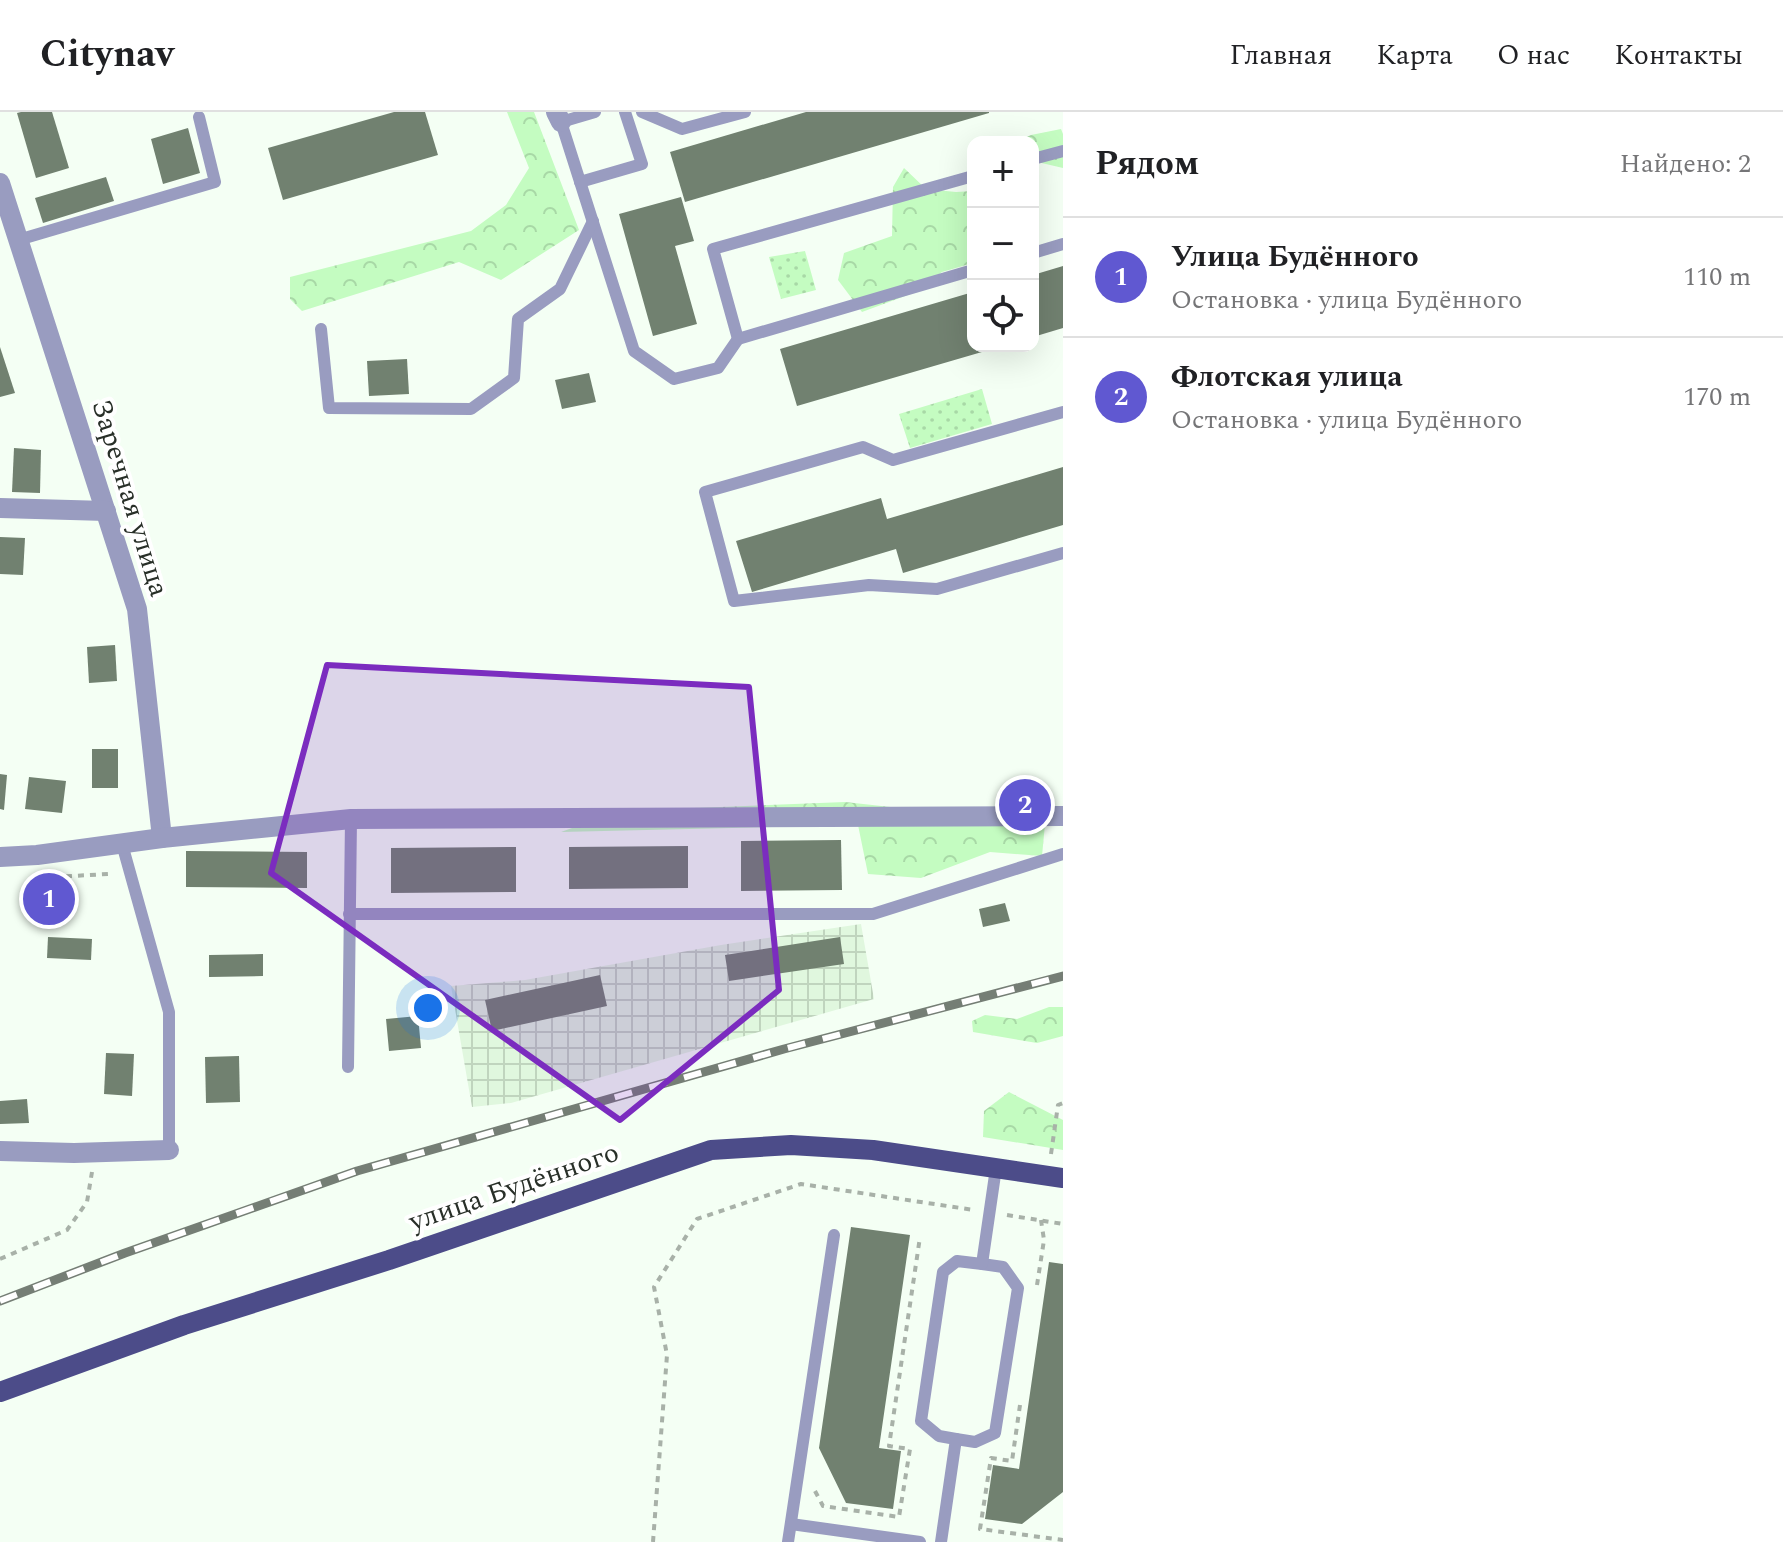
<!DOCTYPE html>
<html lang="ru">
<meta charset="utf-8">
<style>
:root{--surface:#fff;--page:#f2f2f2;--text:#202124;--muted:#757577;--line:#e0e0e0;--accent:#6058d1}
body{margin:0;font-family:Spectral,serif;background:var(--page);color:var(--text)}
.controls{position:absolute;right:24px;top:24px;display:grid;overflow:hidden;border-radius:16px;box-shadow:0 8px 32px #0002}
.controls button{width:72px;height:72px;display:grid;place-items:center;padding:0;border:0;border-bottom:2px solid var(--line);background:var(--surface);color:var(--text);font:40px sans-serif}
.you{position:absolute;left:428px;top:896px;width:28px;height:28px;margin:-20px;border:6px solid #fff;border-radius:50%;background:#1a73e8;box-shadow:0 0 0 12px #1a73e833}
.badge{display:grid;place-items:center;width:52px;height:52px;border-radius:50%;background:var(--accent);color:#fff;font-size:26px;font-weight:700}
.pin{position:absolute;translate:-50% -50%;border:4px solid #fff;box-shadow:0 2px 8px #0006}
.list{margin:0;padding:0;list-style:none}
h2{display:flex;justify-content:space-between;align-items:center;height:104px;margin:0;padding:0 32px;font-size:34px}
h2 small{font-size:26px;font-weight:400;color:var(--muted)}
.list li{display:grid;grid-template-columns:52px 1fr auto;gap:24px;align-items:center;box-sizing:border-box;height:120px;padding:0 32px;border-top:2px solid var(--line)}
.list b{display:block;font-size:30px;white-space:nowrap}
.list p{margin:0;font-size:26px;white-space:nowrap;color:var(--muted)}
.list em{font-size:26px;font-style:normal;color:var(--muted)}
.icon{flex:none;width:44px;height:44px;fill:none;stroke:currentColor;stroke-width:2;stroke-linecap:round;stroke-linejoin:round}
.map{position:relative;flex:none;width:1063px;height:1430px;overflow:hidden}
header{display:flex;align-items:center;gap:48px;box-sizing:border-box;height:112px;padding:0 40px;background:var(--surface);border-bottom:2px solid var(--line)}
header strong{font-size:38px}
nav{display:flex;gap:44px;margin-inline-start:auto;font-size:28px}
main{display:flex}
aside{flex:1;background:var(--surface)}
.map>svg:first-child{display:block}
.industrial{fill:url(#industrial-grid)}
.forest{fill:url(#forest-crowns)}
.park{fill:url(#park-dots)}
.building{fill:#718170}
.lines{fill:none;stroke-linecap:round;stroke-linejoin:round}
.path{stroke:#a8b1a8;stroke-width:4;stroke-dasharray:6 6;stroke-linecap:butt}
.service{stroke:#999cc0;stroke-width:12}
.minor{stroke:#999cc0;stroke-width:20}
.primary{stroke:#4c4c89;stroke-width:20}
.rail-casing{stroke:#757e75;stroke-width:9}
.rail{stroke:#fff;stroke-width:6;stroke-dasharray:18;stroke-linecap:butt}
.marked{fill:#7b2cbf;fill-opacity:0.2;stroke:#7b2cbf;stroke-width:6;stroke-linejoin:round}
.labels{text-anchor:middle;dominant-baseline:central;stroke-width:8;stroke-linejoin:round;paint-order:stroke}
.street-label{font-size:28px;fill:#282f28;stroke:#fff}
</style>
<header>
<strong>Citynav</strong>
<nav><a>Главная</a><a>Карта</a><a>О нас</a><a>Контакты</a></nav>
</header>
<main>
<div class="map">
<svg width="1063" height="1430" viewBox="0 0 1063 1430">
<defs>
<pattern id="industrial-grid" width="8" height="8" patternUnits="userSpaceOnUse" patternTransform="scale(2)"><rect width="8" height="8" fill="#e0f7de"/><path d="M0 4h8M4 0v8" fill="none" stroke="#c0d4be"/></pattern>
<pattern id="forest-crowns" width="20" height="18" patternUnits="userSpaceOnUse" patternTransform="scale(2)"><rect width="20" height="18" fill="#c4fcc1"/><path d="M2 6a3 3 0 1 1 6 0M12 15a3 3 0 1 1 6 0" fill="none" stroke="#a8d8a6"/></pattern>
<pattern id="park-dots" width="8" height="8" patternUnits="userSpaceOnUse" patternTransform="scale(2)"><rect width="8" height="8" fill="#c4fcc1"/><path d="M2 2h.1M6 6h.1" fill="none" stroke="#a8d8a6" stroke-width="1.8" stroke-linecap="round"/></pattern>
</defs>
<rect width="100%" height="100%" fill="#f4fff4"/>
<polygon class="industrial" points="861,812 874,887 511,991 472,995 451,874 525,868 721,833"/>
<g class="forest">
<polygon points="507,0 534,0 579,118 501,168 459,150 302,199 290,187 290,165 471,119 506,93 529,56"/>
<polygon points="1061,17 1063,22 1063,56 1033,49 1033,30 1016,30 1031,23"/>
<polygon points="904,56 926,77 956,80 973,79 973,151 942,160 916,180 862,200 838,168 844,141 892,124 893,75"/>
<polygon points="845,690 1045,712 1042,744 990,740 921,766 868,762 858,713 561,720 619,699"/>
<polygon points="1049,895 1063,895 1063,924 1037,931 973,920 972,909 985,903 1017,907"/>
<polygon points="1009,980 1063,1008 1063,1038 983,1025 984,999"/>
</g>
<g class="park">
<polygon points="805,139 816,178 781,187 769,145"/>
<polygon points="982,277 992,312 910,336 899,302"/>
</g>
<g class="building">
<polygon points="21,0 52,0 69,56 36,66 17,1"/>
<polygon points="394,0 425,0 438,43 283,88 268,36"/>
<polygon points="806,0 989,0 989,1 685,90 670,40"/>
<polygon points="188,16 200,61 163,72 151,27"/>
<polygon points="106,65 114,89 43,111 35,86"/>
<polygon points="681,85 694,129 675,134 697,212 653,224 619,102"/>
<polygon points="1063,154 1063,216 1033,225 1033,163"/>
<polygon points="973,180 973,234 999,235 797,294 780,237"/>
<polygon points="0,235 15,281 0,285"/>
<polygon points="407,247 409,282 369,284 367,249"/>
<polygon points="589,261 596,290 562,297 555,268"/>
<polygon points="14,336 41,338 40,381 12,380"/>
<polygon points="1063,355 1063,413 903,461 896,437 752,480 736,429 881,386 887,407"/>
<polygon points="0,425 25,426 23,463 0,462"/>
<polygon points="115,533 117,569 89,571 87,535"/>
<rect x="92" y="637" width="26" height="39"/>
<polygon points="0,662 7,663 4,698 0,697"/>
<polygon points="29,665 66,669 62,701 25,697"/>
<polygon points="841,728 842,778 741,779 741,729"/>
<polygon points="688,734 688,776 569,777 569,735"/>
<polygon points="516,735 516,780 391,781 391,736"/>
<polygon points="186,739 307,740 307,776 186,775"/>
<polygon points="1005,791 1010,809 983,815 979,797"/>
<polygon points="48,825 92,827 91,848 47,846"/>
<polygon points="840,825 844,852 729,869 725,843"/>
<polygon points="263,842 263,864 209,865 209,843"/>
<polygon points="600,863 607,894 492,919 485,888"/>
<polygon points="418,904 421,936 389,939 386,907"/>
<polygon points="106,941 134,942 132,984 104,982"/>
<polygon points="239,944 240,990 206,991 205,945"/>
<polygon points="27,987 29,1011 0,1012 0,989"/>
<polygon points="851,1115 910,1123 879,1336 901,1339 893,1397 846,1391 819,1336"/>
<polygon points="1049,1150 1063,1152 1063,1380 1022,1412 985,1407 993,1353 1019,1357"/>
</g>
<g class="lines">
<g class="path">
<polyline points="54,765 108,762"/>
<polyline points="1051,1042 1058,993 1063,991"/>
<polyline points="1007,1103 1063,1112"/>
<polyline points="0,1147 67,1118 87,1090 92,1060"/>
<polyline points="1037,1173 1044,1128 1041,1108"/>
<polyline points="1020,1293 1012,1349 991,1346 980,1417 1063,1428"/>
<polyline points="815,1379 823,1394 899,1405 910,1337 889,1334 920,1125"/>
<polyline points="653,1430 667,1243 654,1175 697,1107 801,1072 974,1098"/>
</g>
<g class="service">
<polyline points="595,0 561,10 634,239 674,267 718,256 738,227"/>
<polyline points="642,0 682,17 745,0"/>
<polyline points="1033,47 1063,39"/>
<polyline points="973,64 713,137 738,227 973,158"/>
<polyline points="580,70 642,52 625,0"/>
<polyline points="18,128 215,70 199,5"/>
<polyline points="1033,141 1063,132"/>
<polyline points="321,217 329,296 471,297 514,266 518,207 560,177 593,109"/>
<polyline points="1063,300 893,348 863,335 705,380 734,489 869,473 937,477 1063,441"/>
<polyline points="122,732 169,900 169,1038"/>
<polyline points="349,802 873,802 1063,742"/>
<polyline points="348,955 351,707"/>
<polyline points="956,1327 975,1330 995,1321 1018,1176 1003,1155 982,1152"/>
<polyline points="791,1412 920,1430"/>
<polyline points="788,1430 834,1123"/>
<polyline points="941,1430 956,1327 939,1324 921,1309 943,1160 957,1149 982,1152 996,1056"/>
</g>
<g class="minor">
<polyline points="556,0 561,10"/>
<polyline points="0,71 137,497 162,726"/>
<polyline points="0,396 106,399"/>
<polyline points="0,745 37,743 162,726 351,707 1063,704"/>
<polyline points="0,1039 74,1041 169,1038"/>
</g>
<polyline class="primary" points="0,1280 184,1213 389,1148 711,1038 791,1033 873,1038 1063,1066"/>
<defs>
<polyline id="rail" points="0,1189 125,1141 357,1059 784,937 1063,864"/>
</defs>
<use href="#rail" class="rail-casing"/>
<use href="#rail" class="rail"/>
</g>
<path class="marked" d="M 327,553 L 749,575 L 779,878 L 620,1008 L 271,761 Z"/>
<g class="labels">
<g class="street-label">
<text transform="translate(130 386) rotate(73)">Заречная улица</text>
<text transform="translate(514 1075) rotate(-19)">улица Будённого</text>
</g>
</g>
</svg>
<div class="controls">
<button>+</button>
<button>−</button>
<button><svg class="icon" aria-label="locate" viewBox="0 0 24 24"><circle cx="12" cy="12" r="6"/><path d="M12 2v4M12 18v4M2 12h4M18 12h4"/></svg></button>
</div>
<div class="you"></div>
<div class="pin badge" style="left:49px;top:787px">1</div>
<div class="pin badge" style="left:1025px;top:693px">2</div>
</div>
<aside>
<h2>Рядом<small>Найдено: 2</small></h2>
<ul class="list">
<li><span class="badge">1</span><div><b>Улица Будённого</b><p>Остановка · улица Будённого</p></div><em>110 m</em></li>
<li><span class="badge">2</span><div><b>Флотская улица</b><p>Остановка · улица Будённого</p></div><em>170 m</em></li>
</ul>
</aside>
</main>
